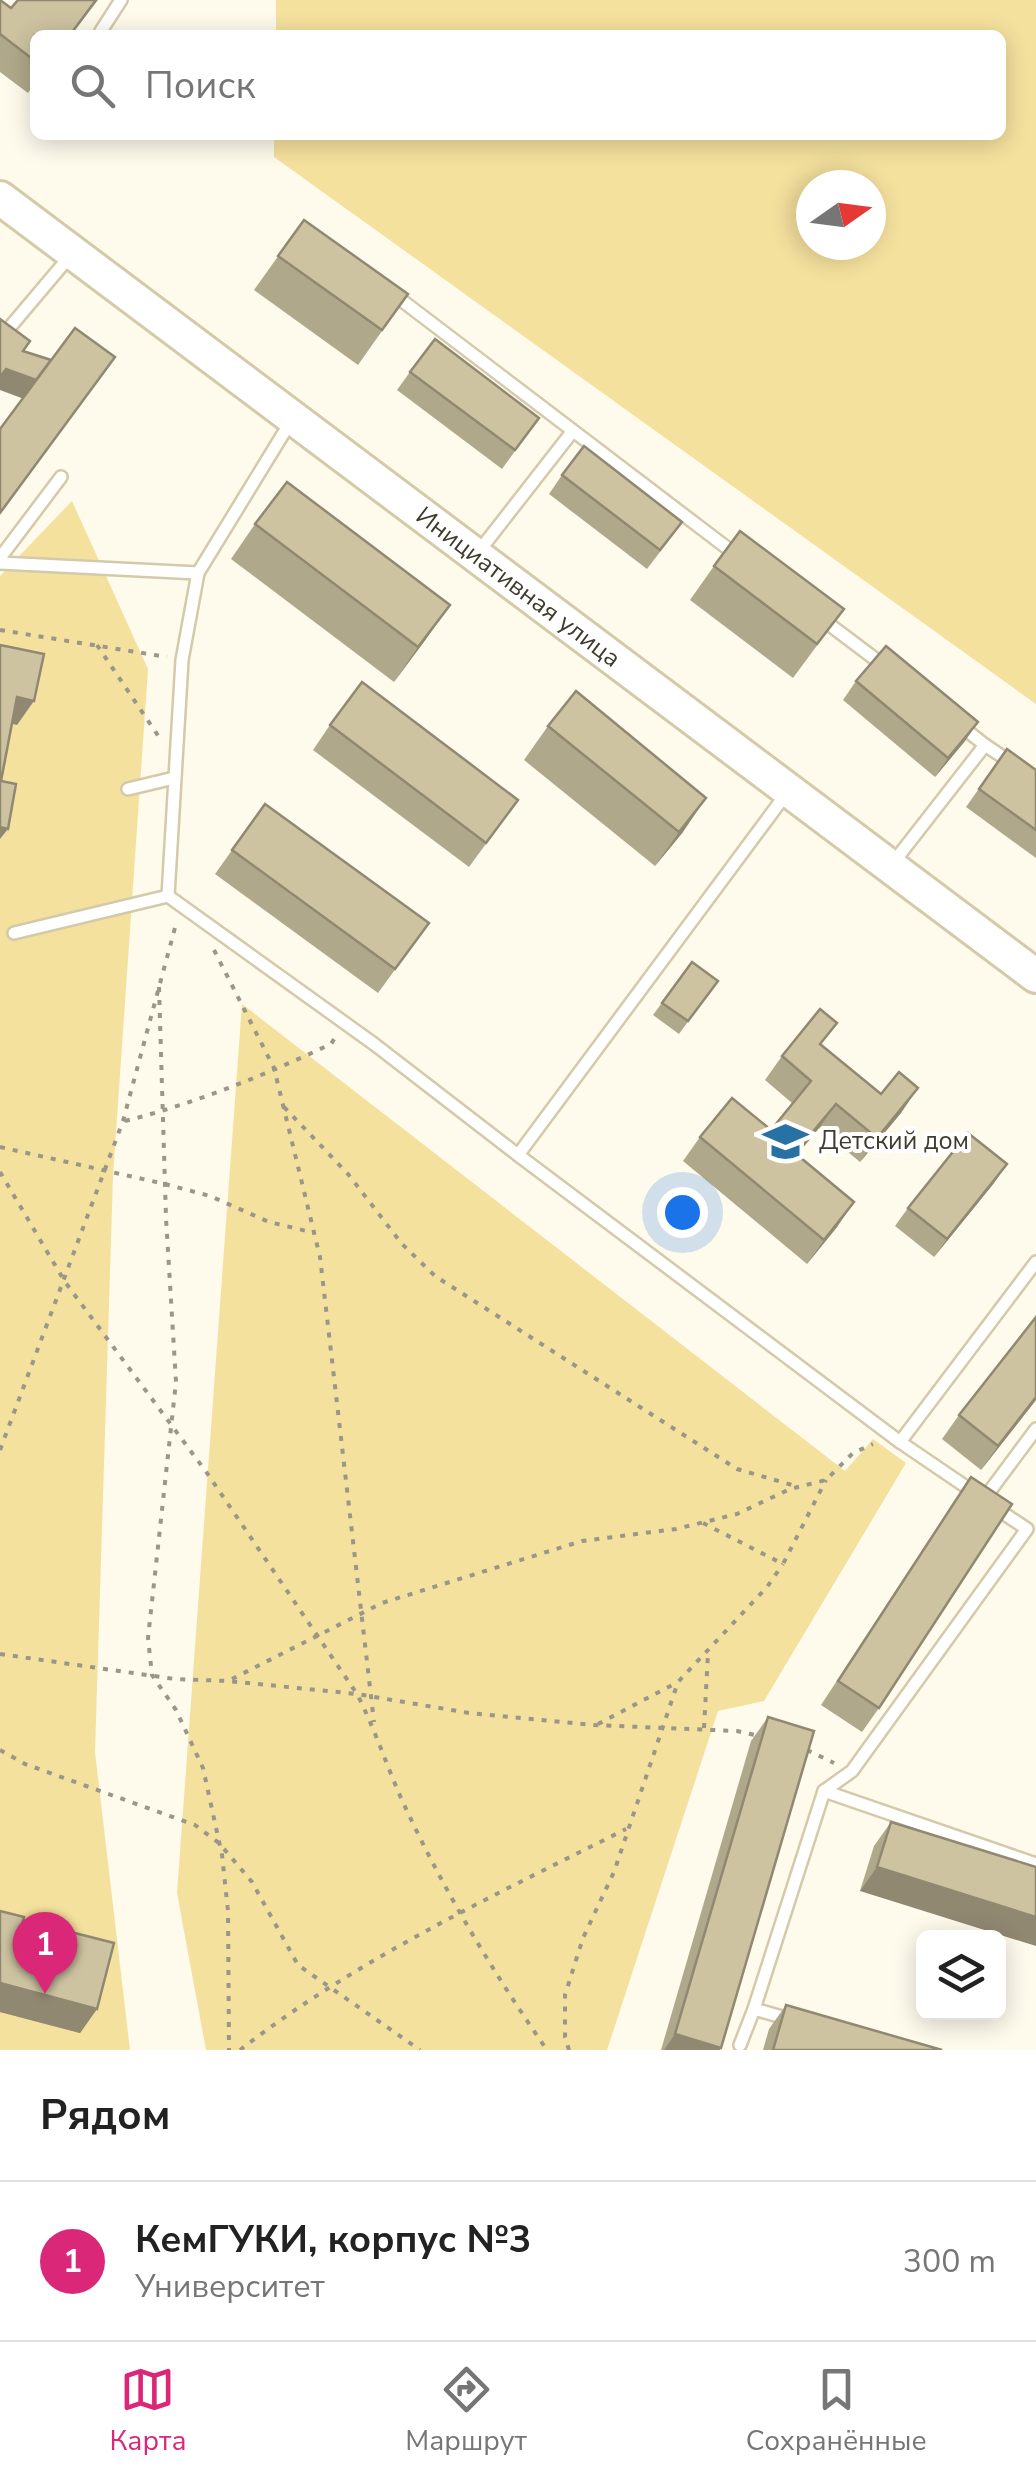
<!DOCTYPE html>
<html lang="ru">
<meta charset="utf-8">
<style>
:root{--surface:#fff;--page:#f6f6f6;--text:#222;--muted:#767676;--line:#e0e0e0;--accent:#db2777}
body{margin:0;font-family:"Nunito Sans",sans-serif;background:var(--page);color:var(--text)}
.controls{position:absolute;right:30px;bottom:30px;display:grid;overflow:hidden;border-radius:15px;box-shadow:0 5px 25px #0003}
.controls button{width:90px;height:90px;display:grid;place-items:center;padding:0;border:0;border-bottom:2px solid var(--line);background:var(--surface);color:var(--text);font:50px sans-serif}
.compass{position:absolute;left:796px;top:170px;width:90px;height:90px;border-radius:50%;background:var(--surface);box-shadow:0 5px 25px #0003;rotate:76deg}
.you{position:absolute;left:682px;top:1212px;width:35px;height:35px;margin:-25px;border:8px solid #fff;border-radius:50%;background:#1a73e8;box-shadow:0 0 0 15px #1a73e833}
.badge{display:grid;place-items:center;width:65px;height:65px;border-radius:50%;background:var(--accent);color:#fff;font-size:32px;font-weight:700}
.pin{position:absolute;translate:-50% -82px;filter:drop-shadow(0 2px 5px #0008)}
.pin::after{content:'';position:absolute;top:52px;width:35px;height:30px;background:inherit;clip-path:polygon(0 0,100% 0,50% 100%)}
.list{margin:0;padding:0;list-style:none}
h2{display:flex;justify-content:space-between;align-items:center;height:130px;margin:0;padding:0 40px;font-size:42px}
h2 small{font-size:32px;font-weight:400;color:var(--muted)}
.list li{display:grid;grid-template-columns:65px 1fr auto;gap:30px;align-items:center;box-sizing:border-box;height:160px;padding:0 40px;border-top:2px solid var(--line)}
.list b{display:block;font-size:38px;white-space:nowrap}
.list p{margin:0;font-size:32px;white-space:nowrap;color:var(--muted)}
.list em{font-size:32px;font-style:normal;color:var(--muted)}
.icon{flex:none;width:55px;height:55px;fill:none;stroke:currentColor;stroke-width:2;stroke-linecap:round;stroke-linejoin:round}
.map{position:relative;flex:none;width:1036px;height:2050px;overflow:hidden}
.search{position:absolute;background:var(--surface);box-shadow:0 5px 25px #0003;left:30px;right:30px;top:30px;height:110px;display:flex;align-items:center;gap:25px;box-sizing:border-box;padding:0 35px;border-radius:15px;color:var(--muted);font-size:38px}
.sheet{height:290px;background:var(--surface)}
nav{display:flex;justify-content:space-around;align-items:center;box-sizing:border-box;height:140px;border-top:2px solid var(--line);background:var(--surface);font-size:28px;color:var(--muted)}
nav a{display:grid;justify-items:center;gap:5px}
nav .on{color:var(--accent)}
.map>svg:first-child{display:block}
.green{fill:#f5e19e;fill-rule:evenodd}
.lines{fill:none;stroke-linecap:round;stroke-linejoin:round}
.service-casing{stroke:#d4caa9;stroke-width:16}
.secondary-casing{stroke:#d4caa9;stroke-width:38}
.path{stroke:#9a9688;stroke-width:4;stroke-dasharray:5 8;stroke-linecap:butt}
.service{stroke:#fff;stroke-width:11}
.secondary{stroke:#fff;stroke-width:32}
.wall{fill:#b0a88a}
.shaded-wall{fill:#908871}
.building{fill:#cdc3a1;stroke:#908871;stroke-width:2.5}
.labels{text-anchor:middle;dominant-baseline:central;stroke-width:8;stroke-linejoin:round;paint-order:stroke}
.street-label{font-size:25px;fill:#3f3b2d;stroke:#fff}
.poi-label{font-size:25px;fill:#3f3b2d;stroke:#fff;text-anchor:start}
</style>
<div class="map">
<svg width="1036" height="2050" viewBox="0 0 1036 2050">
<rect width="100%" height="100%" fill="#fefaec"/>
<g class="green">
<path d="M 276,0 L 1036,0 L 1036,704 L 274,157 L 274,135 L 1001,135 L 1001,35 L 276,35 ZM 811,185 L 871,185 L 871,245 L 811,245 Z"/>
<polygon points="72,501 148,669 113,1176 95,1752 130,2050 0,2050 0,576"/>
<polygon points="242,1004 845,1471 873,1439 906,1463 764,1701 718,1711 607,2050 206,2050 177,1893"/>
</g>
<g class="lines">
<defs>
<g id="service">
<polyline points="101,31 121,0"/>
<polyline points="392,293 739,557"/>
<polyline points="5,333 70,256"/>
<polyline points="476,555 572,432"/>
<polyline points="0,558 61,477"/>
<polyline points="0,563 198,573 291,421"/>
<polyline points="198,573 182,660 168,896 374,1044 518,1155 786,794"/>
<polyline points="822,619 887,668"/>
<polyline points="961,726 985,745"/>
<polyline points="128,789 174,778"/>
<polyline points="893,863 985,745 1036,779"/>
<polyline points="14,933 168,896"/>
<polyline points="518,1155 900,1442 1036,1262"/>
<polyline points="900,1442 975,1493"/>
<polyline points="984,1499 1036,1429"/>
<polyline points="994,1507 1027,1529 852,1771 824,1791 1036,1864"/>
<polyline points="789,2019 754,2009 824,1791"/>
<polyline points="740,2045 754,2009"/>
</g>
<g id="secondary">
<path id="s1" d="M 0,198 L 1036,976"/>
</g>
</defs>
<use href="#service" class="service-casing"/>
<use href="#secondary" class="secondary-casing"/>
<g class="path">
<polyline points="0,630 167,657"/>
<polyline points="97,645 161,740"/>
<polyline points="214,950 274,1068 320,1257 374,1722"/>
<polyline points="159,987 166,1218 176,1382 148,1638 152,1675 176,1710 203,1768 222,1855 228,1911 229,2050"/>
<polyline points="284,1107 348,1174 402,1244 435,1276 737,1469 799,1487"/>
<path d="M 125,1121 C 196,1103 265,1075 331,1044 L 336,1036"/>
<polyline points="0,1147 165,1184 210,1196 269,1222 315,1233"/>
<path d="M 0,1172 L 65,1282 L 207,1473 L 357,1694 C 377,1733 389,1774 408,1813 C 447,1896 495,1975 547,2050"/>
<polyline points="0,1450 123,1121 176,924"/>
<polyline points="703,1523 783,1564 826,1480"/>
<polyline points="0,1654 175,1679 228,1681 357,1694 469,1713 593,1725 737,1731 759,1736"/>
<polyline points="232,1679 382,1603 582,1541 676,1529 737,1514 790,1489 826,1480 853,1453 873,1444"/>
<polyline points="598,1724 678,1682"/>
<polyline points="704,1728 708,1653"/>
<polyline points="0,1750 25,1764 195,1825 219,1843 252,1882 298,1965 420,2050"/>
<polyline points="807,1750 834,1763"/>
<path d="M 240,2050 C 357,1959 495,1895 626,1829"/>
<polyline points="569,2050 565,2037 565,1995 583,1938 614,1872 678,1682 767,1587 783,1564"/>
</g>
<use href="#service" class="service"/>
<use href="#secondary" class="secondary"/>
</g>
<g class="wall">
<polygon points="0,0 11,8 18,0 98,0 71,35 35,35 35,83 28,93 0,72"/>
<polygon points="304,220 408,294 358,365 254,290"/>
<polygon points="410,372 539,418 502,469 397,390"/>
<polygon points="562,475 669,540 647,569 549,494"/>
<polygon points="255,524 426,639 394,682 231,559"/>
<polygon points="714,566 844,609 793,678 690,600"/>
<polygon points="856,681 965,741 935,777 843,700"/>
<polygon points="330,725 518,800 469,867 313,750"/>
<polygon points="548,726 683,832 655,866 524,760"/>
<polygon points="1007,749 1036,770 1036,858 966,807"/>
<polygon points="265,804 429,923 378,993 215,874"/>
<polygon points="692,962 718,981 679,1034 653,1015"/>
<polygon points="821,1045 901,1113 860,1162 819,1128 797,1155 837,1227 807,1264 683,1161 700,1137 771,1130 792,1103 765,1080 782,1056"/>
<polygon points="994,1183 934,1257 895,1226 908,1208"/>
<polygon points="1036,1317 1036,1400 981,1470 942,1439 959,1415"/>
<polygon points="971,1477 879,1708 862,1732 821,1705"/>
<polygon points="768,1717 720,2050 661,2050 751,1741"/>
<polygon points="891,1822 1036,1867 860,1891 874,1846"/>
<polygon points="0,1911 19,1939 59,1949 71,1932 97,2009 80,2033 0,2012"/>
<polygon points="786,2005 942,2050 763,2050 769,2029"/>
</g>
<g class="shaded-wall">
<polygon points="6,369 37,380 24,399 0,390 0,377"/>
<polygon points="450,605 426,639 394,682 418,647"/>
<polygon points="17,697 34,701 17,725 0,721"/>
<polygon points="978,722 965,741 935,777 948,758"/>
<polygon points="706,798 683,832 655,866 679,832"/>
<polygon points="0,827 8,829 0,839"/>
<polygon points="918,1088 901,1113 860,1162 877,1138"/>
<polygon points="836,1104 819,1128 778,1178 795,1153"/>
<polygon points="1007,1164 994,1183 934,1257 947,1239"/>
<polygon points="854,1202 837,1227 807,1264 824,1240"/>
<polygon points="1036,1397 1036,1400 981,1470 998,1446"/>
<polygon points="877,1867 1036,1917 1036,1946 860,1891"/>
<polygon points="0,1983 97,2009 80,2033 0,2012"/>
<polygon points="675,2034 721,2048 720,2050 664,2050"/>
</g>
<g class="building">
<polygon points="0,0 11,8 18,0 96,0 70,35 35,35 35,61 0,34"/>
<polygon points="304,220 408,294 382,330 278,256"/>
<polygon points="0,319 30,341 23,351 51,360 36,380 6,369 0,377"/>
<polygon points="75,328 115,357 0,513 0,429"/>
<polygon points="435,339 539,418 515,450 410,372"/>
<polygon points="584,446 682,522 660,550 562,475"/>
<polygon points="287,482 450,605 418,647 255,524"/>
<polygon points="740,531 844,609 817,644 714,566"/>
<polygon points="0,645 44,654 34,701 17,697 1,781 16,784 8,829 0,827"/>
<polygon points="886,646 978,722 948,758 856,681"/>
<polygon points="362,682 518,800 486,843 330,725"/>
<polygon points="576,691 706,798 679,832 548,726"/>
<polygon points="1007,749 1036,770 1036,830 979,789"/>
<polygon points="265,804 429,923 395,969 232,850"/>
<polygon points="692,962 718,981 688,1021 662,1003"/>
<polygon points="820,1009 837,1023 820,1044 881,1094 899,1072 918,1088 877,1138 836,1104 795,1153 854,1202 824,1240 700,1137 732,1098 771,1130 811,1081 782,1056"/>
<polygon points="968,1133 1007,1164 947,1239 908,1208"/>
<polygon points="1036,1317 1036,1397 998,1446 959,1415"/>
<polygon points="971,1477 1012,1504 879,1708 838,1681"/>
<polygon points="768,1717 814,1731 721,2048 675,2034"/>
<polygon points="891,1822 1036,1867 1036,1917 877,1867"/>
<polygon points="0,1911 24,1917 19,1939 66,1951 71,1932 114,1943 97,2009 0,1983"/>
<polygon points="786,2005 942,2050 773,2050"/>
</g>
<defs>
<symbol id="school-bare" viewBox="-9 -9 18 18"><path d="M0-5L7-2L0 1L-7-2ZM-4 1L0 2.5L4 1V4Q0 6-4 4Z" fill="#2871a5" stroke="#fff" stroke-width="2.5" paint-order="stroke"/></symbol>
</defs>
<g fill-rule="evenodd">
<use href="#school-bare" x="754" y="1110" width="63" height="63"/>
</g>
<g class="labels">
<g class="street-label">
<text stroke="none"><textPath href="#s1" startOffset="648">Инициативная улица</textPath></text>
</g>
<g class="poi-label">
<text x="819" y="1141">Детский дом</text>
</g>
</g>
</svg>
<div class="controls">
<button><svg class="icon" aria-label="layers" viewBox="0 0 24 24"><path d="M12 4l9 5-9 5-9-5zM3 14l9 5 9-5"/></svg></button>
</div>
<svg class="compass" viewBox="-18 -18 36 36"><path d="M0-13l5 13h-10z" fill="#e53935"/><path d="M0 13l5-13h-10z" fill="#767676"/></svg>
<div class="you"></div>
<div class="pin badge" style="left:45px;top:1994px">1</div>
<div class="search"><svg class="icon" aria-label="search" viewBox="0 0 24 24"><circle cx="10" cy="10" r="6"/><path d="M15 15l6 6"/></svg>Поиск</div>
</div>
<section class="sheet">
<h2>Рядом<small></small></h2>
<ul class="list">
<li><span class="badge">1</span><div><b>КемГУКИ, корпус №3</b><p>Университет</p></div><em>300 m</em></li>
</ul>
</section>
<nav>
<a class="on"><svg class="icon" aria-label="map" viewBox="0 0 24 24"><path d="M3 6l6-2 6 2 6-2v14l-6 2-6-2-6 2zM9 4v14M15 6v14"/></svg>Карта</a>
<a><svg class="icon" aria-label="directions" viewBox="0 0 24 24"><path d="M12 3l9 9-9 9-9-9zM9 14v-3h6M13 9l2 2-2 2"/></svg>Маршрут</a>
<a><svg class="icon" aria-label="saved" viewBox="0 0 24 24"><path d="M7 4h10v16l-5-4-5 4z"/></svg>Сохранённые</a>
</nav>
